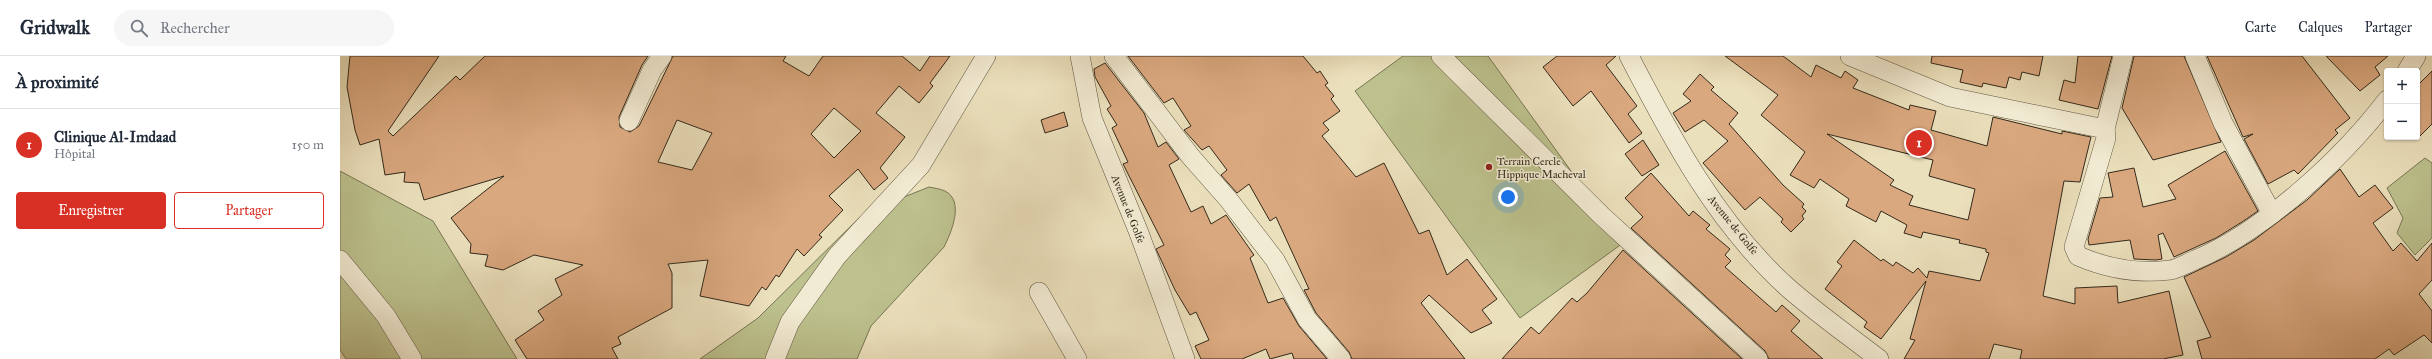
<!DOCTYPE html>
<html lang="fr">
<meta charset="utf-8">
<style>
:root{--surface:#fff;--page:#f6f6f7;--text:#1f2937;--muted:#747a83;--line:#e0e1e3;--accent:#d93025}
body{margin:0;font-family:"IM FELL Great Primer",serif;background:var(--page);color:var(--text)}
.controls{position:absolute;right:12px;top:12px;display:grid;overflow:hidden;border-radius:4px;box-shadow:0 1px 3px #0004}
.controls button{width:36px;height:36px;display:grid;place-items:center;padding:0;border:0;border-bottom:1px solid var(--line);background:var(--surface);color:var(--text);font:20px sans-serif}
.you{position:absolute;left:1168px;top:141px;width:14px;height:14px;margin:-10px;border:3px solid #fff;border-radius:50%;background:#1a73e8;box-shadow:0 0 0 6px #1a73e833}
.badge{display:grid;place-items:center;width:26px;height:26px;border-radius:50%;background:var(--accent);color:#fff;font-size:13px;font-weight:700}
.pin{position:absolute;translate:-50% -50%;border:2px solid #fff;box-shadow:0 1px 4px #0006}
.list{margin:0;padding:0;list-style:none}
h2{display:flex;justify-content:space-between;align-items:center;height:52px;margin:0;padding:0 16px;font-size:17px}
h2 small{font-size:13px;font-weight:400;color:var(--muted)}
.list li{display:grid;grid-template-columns:26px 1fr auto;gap:12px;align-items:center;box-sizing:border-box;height:72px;padding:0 16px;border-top:1px solid var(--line)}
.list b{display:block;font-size:15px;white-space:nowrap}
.list p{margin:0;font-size:13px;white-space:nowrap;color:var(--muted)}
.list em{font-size:13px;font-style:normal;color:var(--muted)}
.actions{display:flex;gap:8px;padding:12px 16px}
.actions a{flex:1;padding:9px 0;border:1px solid var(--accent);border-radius:4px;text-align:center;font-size:14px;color:var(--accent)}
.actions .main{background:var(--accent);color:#fff}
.icon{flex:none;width:22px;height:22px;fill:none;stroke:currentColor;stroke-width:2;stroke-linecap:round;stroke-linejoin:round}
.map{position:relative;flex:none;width:2092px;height:303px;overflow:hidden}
header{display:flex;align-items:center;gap:24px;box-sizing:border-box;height:56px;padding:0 20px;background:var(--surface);border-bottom:1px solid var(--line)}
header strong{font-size:19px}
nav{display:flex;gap:22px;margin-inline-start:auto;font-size:14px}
.search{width:280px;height:36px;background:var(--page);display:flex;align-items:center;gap:10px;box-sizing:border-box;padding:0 14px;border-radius:22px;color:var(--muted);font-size:15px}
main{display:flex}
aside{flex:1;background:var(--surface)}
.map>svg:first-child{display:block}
.green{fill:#bcc18d;stroke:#787554}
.building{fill:#daa87f;stroke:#33291b;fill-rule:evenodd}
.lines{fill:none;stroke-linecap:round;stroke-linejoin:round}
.minor-casing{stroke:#615743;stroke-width:20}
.minor{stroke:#f2ebd3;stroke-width:19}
.poi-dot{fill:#8f2418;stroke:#f2ebd3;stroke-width:1.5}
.labels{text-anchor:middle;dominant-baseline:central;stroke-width:3;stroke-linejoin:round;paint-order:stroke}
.poi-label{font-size:11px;fill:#33291b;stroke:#f2ebd3;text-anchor:start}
.street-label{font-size:11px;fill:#33291b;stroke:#f2ebd3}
</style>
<header>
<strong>Gridwalk</strong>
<div class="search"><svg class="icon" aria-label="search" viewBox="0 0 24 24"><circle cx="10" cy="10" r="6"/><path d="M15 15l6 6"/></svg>Rechercher</div>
<nav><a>Carte</a><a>Calques</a><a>Partager</a></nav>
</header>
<main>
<aside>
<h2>À proximité<small></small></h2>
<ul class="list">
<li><span class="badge">1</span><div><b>Clinique Al-Imdaad</b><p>Hôpital</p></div><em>150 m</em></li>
</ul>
<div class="actions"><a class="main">Enregistrer</a><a>Partager</a></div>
</aside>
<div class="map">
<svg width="2092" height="303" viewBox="0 0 2092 303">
<rect width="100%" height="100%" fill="#ebe0bc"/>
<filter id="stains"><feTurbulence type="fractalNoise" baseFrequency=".005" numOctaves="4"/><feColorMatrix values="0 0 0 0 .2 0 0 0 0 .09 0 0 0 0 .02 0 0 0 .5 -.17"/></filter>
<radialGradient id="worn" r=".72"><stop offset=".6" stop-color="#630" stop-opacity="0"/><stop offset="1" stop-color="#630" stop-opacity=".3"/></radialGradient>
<g class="green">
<polygon points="1063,0 1148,0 1283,187 1180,262 1015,35"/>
<polygon points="2085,102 2092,107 2092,182 2075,199 2057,177 2063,162 2047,132"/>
<polygon points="0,115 93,165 177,303 6,303 0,294"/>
<path d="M 589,131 C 594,132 601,133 605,135 C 625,145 611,177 604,191 L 531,270 L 517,303 L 360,303 L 418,262 L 524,157 Z"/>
</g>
<g class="building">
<path d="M 10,0 L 99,0 L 48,75 L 53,80 L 116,20 L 120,24 L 145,0 L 308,0 L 302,9 L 279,61 L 280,71 L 290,76 L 299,70 L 333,0 L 446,0 L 443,5 L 469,20 L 483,0 L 562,0 L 580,15 L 590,0 L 610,0 L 590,27 L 593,30 L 579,47 L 559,30 L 536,57 L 565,81 L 540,112 L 548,122 L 534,134 L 518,113 L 489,140 L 503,154 L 479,179 L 482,181 L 464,200 L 457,193 L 439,221 L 436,219 L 426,234 L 422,231 L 409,250 L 360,240 L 368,204 L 328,208 L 332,217 L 332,252 L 278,281 L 281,288 L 272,292 L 278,303 L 187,303 L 175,284 L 204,264 L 198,255 L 222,239 L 215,223 L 243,209 L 194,199 L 163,214 L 145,210 L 148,199 L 130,197 L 131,188 L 111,162 L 164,120 L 84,144 L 79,127 L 64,126 L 65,116 L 45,119 L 39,83 L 20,89 L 15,74 L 7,31 ZM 494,52 L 521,75 L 494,102 L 471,78 ZM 337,64 L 372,77 L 352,114 L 318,106 Z"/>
<polygon points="788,0 963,0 977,17 980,15 988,27 985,29 994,40 991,43 1000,55 983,67 989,74 982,80 1016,121 1044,107 1079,178 1089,174 1107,219 1127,203 1157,243 1142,254 1152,267 1131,277 1089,239 1081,247 1125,303 1012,303 1009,296 976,257 964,234 969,233 936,161 930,165 909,128 897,137 881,119 887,114 869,90 862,94 844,74 851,70 833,42 824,47"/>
<polygon points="1217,0 1276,0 1266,9 1297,50 1288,58 1302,77 1289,87 1251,35 1233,50 1203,11"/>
<path d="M 1385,0 L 1443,0 L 1471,21 L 1476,9 L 1501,22 L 1505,15 L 1518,24 L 1513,32 L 1569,54 L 1570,49 L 1596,55 L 1591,74 L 1647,90 L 1653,61 L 1722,78 L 1722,75 L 1751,81 L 1740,126 L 1724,125 L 1703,240 L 1735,248 L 1735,232 L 1777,230 L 1778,247 L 1829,235 L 1843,299 L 1823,303 L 1680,303 L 1682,294 L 1654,288 L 1649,303 L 1564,303 L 1575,284 L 1570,283 L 1586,225 L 1541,283 L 1524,271 L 1527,266 L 1485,233 L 1502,210 L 1497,206 L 1514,184 L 1541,205 L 1543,203 L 1553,210 L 1556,206 L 1573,217 L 1578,212 L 1587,222 L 1589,215 L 1640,225 L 1649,197 L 1646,196 L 1646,193 L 1619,187 L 1620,184 L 1583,176 L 1581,182 L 1564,177 L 1567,169 L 1541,155 L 1536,166 L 1506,150 L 1509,143 L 1480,123 L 1474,132 L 1450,119 L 1465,96 L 1421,59 L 1438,39 ZM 1487,78 L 1593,104 L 1589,120 L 1635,133 L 1628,164 L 1569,149 L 1573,140 L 1550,129 L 1554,124 Z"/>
<polygon points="1592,0 1703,0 1699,20 1682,16 1680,24 1669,21 1666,32 1643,27 1642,31 1620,26 1623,14 1591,7"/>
<polygon points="1738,0 1772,0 1758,53 1719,44 1724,24 1735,27"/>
<polygon points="1794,0 1844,0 1881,86 1813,104 1782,52"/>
<polygon points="1867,0 1962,0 2010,62 1995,74 1998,77 1958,118 1954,114 1928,128 1904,83 1913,78 1903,81"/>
<polygon points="1986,0 2048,0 2035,11 2040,19 2020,35"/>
<polygon points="765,7 804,57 818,91 826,86 839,103 829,109 851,156 863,150 871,168 886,159 914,199 910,202 928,247 943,242 959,270 987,303 954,303 952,297 930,303 926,293 902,303 861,303 855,290 869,284 856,256 850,259 835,234 816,193 824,189 783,108 788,106 772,72 777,69 767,53 771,50 755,21 754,13"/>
<polygon points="2092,15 2092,68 2077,83 2077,30"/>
<polygon points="1360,18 1374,31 1371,34 1398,57 1389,68 1443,129 1464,148 1462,151 1466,155 1462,160 1464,163 1451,176 1441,166 1443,163 1420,141 1405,154 1363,107 1388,85 1364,64 1345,76 1333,57 1351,45 1343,38"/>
<polygon points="724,56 728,70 705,77 701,64"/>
<polygon points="1303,84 1319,109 1302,120 1285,98"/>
<polygon points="1885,95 1918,155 1902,166 1876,182 1834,201 1823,177 1818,179 1822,203 1816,204 1794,203 1790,184 1749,189 1748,183 1760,142 1773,141 1768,117 1794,112 1803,151 1836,143 1828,129"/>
<polygon points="2000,113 2019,141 2035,129 2053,152 2033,167 2053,195 2061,187 2077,205 2092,187 2092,224 2079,238 2092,255 2092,287 2084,279 2054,299 2049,293 2035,303 1862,303 1857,285 1871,281 1844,221 1886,201 1914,184 1967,144"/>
<polygon points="1311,117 1349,160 1353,155 1370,169 1366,173 1390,193 1385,199 1391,205 1385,211 1436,256 1442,249 1460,265 1451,275 1483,303 1429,303 1425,295 1291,172 1303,161 1285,142"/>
<polygon points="1283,194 1402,303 1162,303 1191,271 1199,278 1232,242 1237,246 1247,237"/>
</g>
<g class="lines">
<defs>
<g id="minor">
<polyline points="740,0 752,62 799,177 845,303"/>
<polyline points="774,0 851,101 888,143 935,204 967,263 1001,303"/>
<polyline points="1101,0 1261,159 1418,303"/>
<path d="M 1289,0 C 1332,83 1376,166 1446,230 C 1475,256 1508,279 1539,303"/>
<path d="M 1510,0 L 1610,41 L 1765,73 L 1766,82 L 1734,191 L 1738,200 C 1766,212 1799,218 1830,214 C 1838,213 1847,207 1855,204 C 1924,175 2002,103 2047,44"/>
<polyline points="1855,0 1883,67 1932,158"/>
<polyline points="2067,15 2076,0"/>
<polyline points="289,65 312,14 322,0"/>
<polyline points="1765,73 1783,0"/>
<polyline points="0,204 46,260 72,303"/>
<polyline points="699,236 737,303"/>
<polyline points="435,303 450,266 497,200 581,109 646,0"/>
</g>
</defs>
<use href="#minor" class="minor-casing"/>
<use href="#minor" class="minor"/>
</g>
<circle class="poi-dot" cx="1149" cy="111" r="4"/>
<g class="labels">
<g class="poi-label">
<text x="1157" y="105">Terrain Cercle<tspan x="1157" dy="13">Hippique Macheval</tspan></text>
</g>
<g class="street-label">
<text transform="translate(788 153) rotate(68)">Avenue de Golfe</text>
<text transform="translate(1393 169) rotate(51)">Avenue de Golfe</text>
</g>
</g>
<rect width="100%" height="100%" filter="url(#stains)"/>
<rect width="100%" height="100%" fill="url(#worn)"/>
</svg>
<div class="controls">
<button>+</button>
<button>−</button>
</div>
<div class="you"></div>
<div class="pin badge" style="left:1579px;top:87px">1</div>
</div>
</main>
